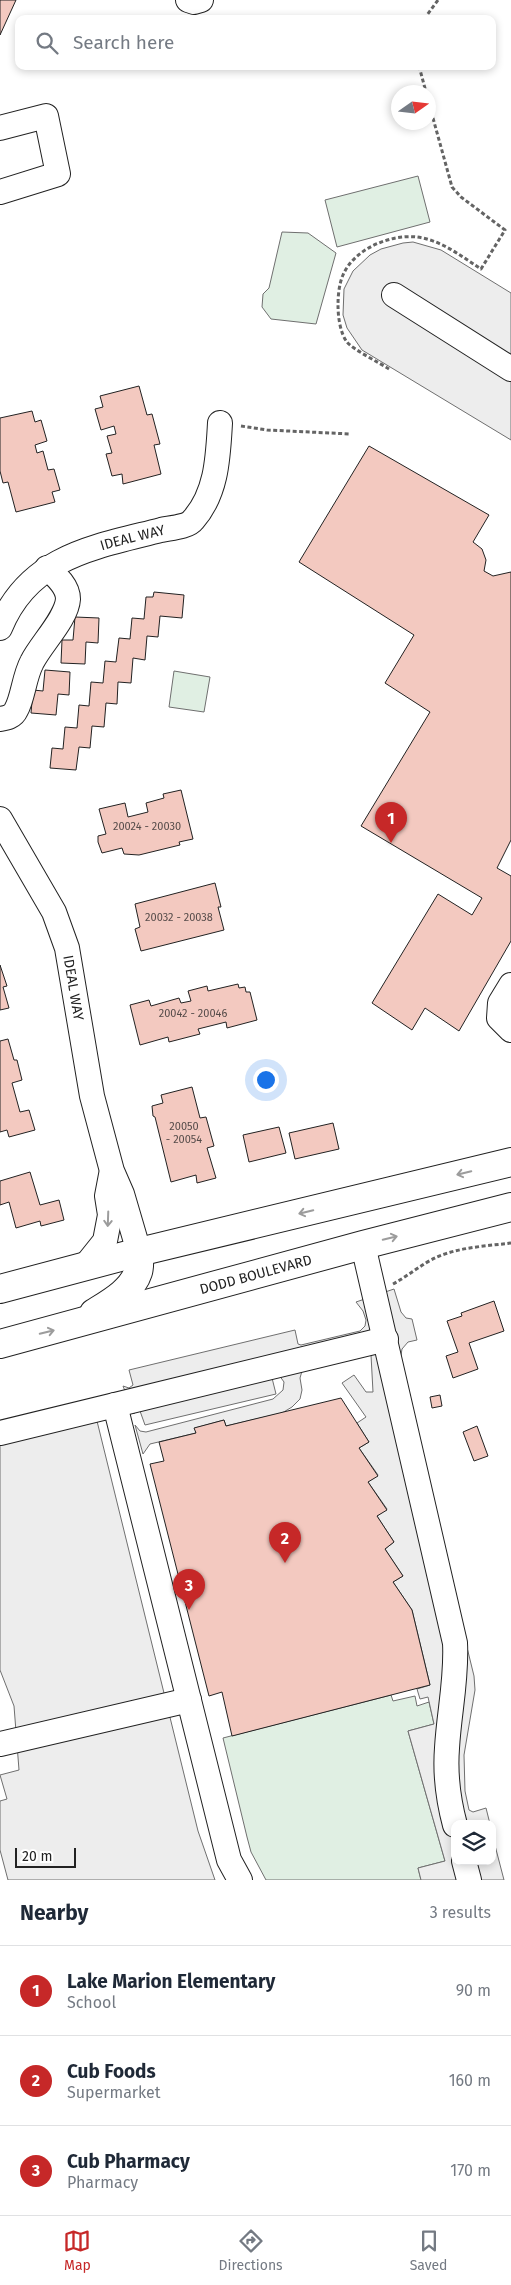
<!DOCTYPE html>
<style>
:root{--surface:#fff;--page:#f6f6f7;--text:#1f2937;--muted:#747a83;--line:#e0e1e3;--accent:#c62828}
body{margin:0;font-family:"Fira Sans",sans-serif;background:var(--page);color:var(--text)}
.controls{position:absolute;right:15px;bottom:15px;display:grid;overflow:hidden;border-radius:10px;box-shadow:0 2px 8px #0003}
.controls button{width:45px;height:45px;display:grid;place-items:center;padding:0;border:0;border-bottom:1px solid var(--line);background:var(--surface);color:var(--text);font:25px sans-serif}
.compass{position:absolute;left:391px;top:85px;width:45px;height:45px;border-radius:50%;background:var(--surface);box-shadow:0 2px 8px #0003;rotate:76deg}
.scale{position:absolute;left:15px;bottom:12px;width:61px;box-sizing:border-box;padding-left:5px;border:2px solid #222;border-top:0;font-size:14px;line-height:18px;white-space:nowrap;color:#222;-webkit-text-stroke:4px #fff;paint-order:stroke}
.you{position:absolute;left:265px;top:1079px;width:18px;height:18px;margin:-12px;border:4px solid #fff;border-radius:50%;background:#1a73e8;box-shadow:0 0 0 8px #1a73e833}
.badge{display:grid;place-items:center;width:32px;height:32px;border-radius:50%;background:var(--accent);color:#fff;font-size:16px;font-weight:700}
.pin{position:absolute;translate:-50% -41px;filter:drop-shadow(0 1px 2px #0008)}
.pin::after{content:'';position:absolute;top:26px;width:18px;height:15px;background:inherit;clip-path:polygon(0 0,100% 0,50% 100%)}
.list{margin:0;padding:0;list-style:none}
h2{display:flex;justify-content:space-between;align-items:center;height:65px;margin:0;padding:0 20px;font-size:21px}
h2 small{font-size:16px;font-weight:400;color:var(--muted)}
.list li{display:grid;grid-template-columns:32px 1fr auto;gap:15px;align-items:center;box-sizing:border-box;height:90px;padding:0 20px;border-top:1px solid var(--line)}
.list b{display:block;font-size:19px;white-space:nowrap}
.list p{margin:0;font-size:16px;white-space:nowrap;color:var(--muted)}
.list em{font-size:16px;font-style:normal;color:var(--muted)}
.icon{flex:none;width:28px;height:28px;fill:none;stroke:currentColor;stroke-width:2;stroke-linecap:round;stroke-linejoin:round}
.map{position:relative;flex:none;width:511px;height:1880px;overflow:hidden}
.search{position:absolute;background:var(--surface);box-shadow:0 2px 8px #0003;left:15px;right:15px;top:15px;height:55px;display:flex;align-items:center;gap:12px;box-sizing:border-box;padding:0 18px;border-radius:10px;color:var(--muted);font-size:19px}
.sheet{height:335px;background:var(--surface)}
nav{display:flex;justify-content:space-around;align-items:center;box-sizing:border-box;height:70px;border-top:1px solid var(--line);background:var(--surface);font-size:14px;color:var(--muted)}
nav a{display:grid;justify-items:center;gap:2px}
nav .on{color:var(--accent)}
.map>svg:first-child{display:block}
.green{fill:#e0efe3;stroke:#6f6f6f}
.parking{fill:#ededed;stroke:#6f6f6f}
.building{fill:#f3c9c0;stroke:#222}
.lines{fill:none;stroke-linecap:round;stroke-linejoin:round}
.minor-casing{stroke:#222;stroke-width:26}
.major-casing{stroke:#222;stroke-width:30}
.path{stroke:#646464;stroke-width:3;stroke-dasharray:4 2.5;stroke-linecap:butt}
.minor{stroke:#fff;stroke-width:24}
.major{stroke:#fff;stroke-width:28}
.oneway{stroke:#9c9c9c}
.labels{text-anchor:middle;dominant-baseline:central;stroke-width:4;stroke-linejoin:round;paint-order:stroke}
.number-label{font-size:11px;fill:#564c4a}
.street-label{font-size:14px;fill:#222;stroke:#fff}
</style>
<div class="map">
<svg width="511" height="1880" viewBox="0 0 511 1880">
<rect width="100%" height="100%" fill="#fff"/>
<g class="green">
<polygon points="418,176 430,222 337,247 325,200"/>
<polygon points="282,232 308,233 336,253 316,324 271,319 262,307 263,294 269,288"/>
<polygon points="174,671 210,677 204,712 169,707"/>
<polygon points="391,1695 393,1701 415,1696 417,1706 429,1702 434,1724 408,1731 445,1861 418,1868 421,1880 266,1880 251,1852 247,1837 223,1738"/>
</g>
<g class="parking">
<polygon points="413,242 441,250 511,293 511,440 362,350 347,328 343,315 344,289 353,271 370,255 381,249 403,243"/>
<polygon points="394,1289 401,1312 406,1318 412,1319 417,1340 408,1342 402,1349 400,1361 404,1390 474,1676 475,1690 464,1755 465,1791 469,1810 473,1812 486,1808 490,1824 455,1824 455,1861 492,1861 492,1834 504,1880 421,1880 418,1868 445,1861 408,1731 434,1724 428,1697 420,1699 417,1689 430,1685 412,1610 393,1582 403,1576 385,1549 394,1542 377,1516 387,1509 368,1482 378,1475 359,1448 369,1442 357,1423 366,1417 342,1383 354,1375 366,1392 373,1392 371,1355 369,1354 302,1371 300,1378 302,1390 300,1399 292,1407 282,1413 226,1426 224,1420 195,1428 196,1433 150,1444 143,1454 135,1425 140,1431 146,1432 273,1399 283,1390 284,1382 279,1375 272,1378 276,1394 145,1425 140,1411 134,1412 134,1414 123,1386 129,1388 133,1385 129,1370 295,1330 298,1344 301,1345 360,1331 365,1326 366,1320 363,1311 356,1302"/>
<polygon points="96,1417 198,1831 215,1880 8,1880 0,1850 0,1801 7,1799 0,1775 19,1770 14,1706 0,1670 0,1440"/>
</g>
<g class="building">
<polygon points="0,0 16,0 0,35"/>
<polygon points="139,386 147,415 152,414 160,444 154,445 161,474 123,484 122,474 112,476 106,454 112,453 107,436 116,434 114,426 101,430 95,409 103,407 100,396"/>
<polygon points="32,411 35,422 41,420 47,441 35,445 37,453 43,451 48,470 54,469 60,490 52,492 55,502 16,512 8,482 3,483 0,471 0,418"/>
<polygon points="369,446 489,515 473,542 482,549 486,560 484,571 493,576 511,572 511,840 497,868 511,876 511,941 459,1031 425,1008 412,1030 372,1003 438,894 472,915 482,898 361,826 430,712 385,683 414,635 299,562"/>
<polygon points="154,592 184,595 182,618 160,616 158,637 147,636 145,660 133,658 131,683 118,682 117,704 106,703 104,727 92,726 90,748 79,747 76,770 50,768 52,748 63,749 65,727 77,728 79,705 89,706 91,682 103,683 105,661 116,662 119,638 130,639 132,618 144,619 146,597 153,597"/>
<polygon points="75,617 99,618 98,643 86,642 85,664 61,663 62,640 73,640"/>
<polygon points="45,670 70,672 69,695 58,694 56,715 31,713 33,690 43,691"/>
<polygon points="181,790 193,839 179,842 180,845 139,855 124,854 122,848 102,853 98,842 98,836 106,834 99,809 125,803 128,817 148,812 146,803 164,798 163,794"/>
<polygon points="215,883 221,907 218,907 224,930 141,951 135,929 140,927 135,904"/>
<polygon points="0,965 7,986 3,987 9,1008 0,1010"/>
<polygon points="238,984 239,988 245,987 246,992 250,992 257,1020 227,1028 226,1022 198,1029 200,1034 169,1042 168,1037 140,1045 130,1005 149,1000 151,1006 179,998 181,1003 191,1001 188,991 207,986 208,991"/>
<polygon points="8,1039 14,1060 17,1060 22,1080 12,1083 20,1112 29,1110 35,1130 9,1137 7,1130 0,1132 0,1041"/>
<polygon points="192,1087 200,1118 206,1117 214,1146 207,1148 216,1178 197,1183 196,1175 171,1182 155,1117 153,1116 152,1106 163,1103 161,1095"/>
<polygon points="333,1123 339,1149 295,1159 289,1133"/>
<polygon points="279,1127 286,1153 249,1162 243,1135"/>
<polygon points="30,1172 40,1205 59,1200 64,1220 41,1226 40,1221 16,1228 9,1202 0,1205 0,1181"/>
<polygon points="494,1301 504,1331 469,1343 478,1369 453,1378 446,1356 458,1352 447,1321 462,1316 461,1313"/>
<polygon points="440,1395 442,1406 432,1408 430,1397"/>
<polygon points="341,1398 369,1442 359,1448 378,1476 368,1482 387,1510 377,1516 394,1542 385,1549 403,1576 393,1582 412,1610 430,1685 232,1736 222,1692 209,1696 150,1464 164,1461 159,1442 196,1433 194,1428 224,1420 226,1426"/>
<polygon points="477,1426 488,1456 474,1461 463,1432"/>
</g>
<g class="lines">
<defs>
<g id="minor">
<polyline points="188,0 194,2 201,0"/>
<polyline points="0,128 46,116 58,174 0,192"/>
<polyline points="394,295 511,369"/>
<path id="s1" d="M 0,628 C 29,556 95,547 161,530 C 170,528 188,527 193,520 C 217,493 218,457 220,423"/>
<path d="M 0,719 C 6,718 13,717 16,710 C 23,698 24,677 32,662 C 41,644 67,618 68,599 C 68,586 56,576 47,568"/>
<path id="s2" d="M 0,819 L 54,912 L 67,948 L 92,1096 L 112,1171 L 122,1194 L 139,1252"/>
<polyline points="511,985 500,1003 499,1018 511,1030"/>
<path d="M 363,1245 L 455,1643 C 457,1679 449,1712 447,1748 C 445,1774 448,1799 455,1825"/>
<polyline points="85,1266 105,1241 110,1215 107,1196 111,1175"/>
<polyline points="115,1405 229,1860 240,1880"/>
<polyline points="0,1433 386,1339"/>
<polyline points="0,1744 189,1700"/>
<polyline points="464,1861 469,1880"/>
</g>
<g id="major">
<polyline points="0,1289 139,1252 511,1162"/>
<path d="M 94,1313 C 110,1303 132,1291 138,1272 C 140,1267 139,1258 139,1252"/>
<path id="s3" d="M 0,1344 L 363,1245 L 511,1207"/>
</g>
</defs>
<use href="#minor" class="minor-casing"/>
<use href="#major" class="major-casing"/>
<g class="path">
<polyline points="424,19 438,0"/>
<polyline points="419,66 426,92"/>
<path d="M 389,369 C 380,363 352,349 347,342 C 340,333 338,316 338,305 C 338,296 339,284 343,275 C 354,249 390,234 417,237 C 441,240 461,256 481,269 L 505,230 L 461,197 L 452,187 L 428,100"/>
<polyline points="241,426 267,430 350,434"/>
<path d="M 393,1284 C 408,1276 423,1263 437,1257 C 460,1247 487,1246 511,1243"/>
</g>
<use href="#minor" class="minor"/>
<use href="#major" class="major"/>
</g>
<defs><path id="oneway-shaft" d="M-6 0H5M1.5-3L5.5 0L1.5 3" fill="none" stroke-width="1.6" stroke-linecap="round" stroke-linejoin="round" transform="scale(1.25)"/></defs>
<g class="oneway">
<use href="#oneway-shaft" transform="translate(464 1173) rotate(166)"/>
<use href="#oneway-shaft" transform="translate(306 1212) rotate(166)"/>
<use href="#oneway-shaft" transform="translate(108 1219) rotate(92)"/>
<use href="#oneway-shaft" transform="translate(390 1238) rotate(-14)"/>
<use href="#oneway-shaft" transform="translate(47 1332) rotate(-14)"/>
</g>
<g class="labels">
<g class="number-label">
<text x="147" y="826">20024 - 20030</text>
<text x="179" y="917">20032 - 20038</text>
<text x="193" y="1013">20042 - 20046</text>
<text x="184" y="1126">20050<tspan x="184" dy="13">- 20054</tspan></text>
</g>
<g class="street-label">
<text stroke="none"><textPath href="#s1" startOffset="168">IDEAL WAY</textPath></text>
<text stroke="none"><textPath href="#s2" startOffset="186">IDEAL WAY</textPath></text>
<text stroke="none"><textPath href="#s3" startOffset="265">DODD BOULEVARD</textPath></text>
</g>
</g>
</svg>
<div class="controls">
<button><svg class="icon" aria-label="layers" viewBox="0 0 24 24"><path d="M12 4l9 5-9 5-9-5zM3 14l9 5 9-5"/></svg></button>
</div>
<svg class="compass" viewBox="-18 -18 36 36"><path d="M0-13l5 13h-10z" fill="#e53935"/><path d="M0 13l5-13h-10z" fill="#747a83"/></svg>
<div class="scale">20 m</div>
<div class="you"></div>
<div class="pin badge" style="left:391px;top:843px">1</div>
<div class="pin badge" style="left:285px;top:1563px">2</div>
<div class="pin badge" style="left:189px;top:1610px">3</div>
<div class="search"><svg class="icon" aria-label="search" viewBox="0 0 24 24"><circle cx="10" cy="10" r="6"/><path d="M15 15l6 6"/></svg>Search here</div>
</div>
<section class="sheet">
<h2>Nearby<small>3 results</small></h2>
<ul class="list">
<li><span class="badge">1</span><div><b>Lake Marion Elementary</b><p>School</p></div><em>90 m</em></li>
<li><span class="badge">2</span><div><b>Cub Foods</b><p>Supermarket</p></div><em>160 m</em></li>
<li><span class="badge">3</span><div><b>Cub Pharmacy</b><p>Pharmacy</p></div><em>170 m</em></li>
</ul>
</section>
<nav>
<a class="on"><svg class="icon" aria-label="map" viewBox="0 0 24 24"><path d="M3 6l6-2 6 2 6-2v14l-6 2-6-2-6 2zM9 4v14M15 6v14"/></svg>Map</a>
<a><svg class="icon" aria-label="directions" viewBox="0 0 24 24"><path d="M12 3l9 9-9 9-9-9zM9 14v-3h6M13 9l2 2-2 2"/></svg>Directions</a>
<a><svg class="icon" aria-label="saved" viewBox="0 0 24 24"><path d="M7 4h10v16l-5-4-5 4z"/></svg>Saved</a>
</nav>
